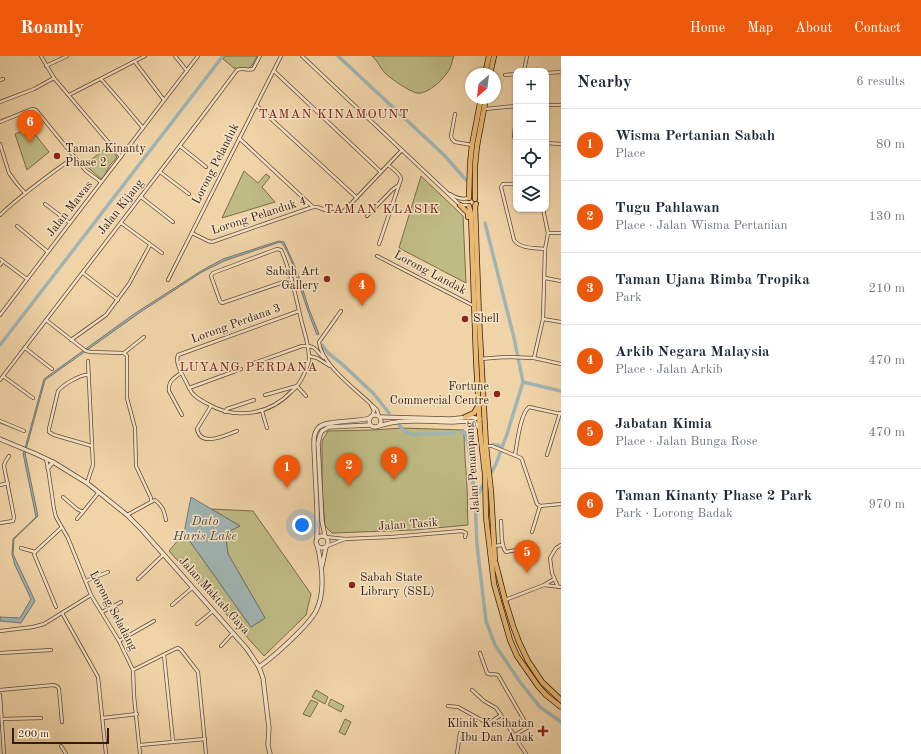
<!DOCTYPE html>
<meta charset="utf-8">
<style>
:root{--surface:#fff;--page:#f2f2f3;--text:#1f2937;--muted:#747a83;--line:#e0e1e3;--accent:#ea580c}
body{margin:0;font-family:"Old Standard TT",serif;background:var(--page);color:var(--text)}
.controls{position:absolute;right:12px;top:12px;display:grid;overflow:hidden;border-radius:8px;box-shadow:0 1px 3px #0004}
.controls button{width:36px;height:36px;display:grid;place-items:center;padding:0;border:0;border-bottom:1px solid var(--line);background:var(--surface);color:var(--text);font:20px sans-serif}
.compass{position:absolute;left:465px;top:12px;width:36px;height:36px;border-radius:50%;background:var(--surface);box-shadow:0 1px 3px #0004;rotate:208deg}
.scale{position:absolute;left:12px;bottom:10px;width:97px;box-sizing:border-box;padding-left:4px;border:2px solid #341b12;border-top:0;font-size:11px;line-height:14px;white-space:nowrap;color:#341b12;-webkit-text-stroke:3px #f5e3c6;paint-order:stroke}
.you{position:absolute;left:302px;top:469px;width:14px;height:14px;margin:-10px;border:3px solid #fff;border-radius:50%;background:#1a73e8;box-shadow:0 0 0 6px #1a73e833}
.badge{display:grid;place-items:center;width:26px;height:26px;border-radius:50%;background:var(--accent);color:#fff;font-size:13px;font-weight:700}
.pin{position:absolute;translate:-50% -33px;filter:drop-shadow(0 1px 2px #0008)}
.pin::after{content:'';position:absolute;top:21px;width:14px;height:12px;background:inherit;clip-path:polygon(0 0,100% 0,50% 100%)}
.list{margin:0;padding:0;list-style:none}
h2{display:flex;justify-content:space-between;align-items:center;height:52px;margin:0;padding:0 16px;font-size:17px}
h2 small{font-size:13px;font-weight:400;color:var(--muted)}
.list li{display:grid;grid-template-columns:26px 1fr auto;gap:12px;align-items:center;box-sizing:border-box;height:72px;padding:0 16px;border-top:1px solid var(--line)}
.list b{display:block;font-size:15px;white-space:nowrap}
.list p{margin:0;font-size:13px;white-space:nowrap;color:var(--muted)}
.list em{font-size:13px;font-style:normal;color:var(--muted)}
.icon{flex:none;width:22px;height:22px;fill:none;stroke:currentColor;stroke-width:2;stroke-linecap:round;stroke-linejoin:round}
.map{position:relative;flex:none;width:561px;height:698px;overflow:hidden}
header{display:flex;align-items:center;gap:24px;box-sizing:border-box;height:56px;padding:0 20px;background:var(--accent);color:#fff}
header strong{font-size:19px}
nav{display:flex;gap:22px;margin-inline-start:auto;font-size:14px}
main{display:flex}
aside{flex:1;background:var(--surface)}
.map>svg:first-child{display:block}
.green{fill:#bfbb84;stroke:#7a6b4b}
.water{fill:#a0b5b4;stroke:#757773}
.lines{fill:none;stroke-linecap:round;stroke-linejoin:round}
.canal{stroke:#a0b5b4;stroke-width:3.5}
.minor-casing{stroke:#634938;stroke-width:4}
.tertiary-casing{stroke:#634938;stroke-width:5}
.primary-casing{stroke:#341b12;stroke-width:6}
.minor{stroke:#f5e3c6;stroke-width:2.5}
.tertiary{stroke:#f5e3c6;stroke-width:3.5}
.primary{stroke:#e8ba74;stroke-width:4.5}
.poi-dot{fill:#8f2418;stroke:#f5e3c6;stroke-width:1.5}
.labels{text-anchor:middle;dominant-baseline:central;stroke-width:3;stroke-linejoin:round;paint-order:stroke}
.poi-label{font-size:12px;fill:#341b12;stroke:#f5e3c6;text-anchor:start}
.street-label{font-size:12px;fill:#341b12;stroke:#f5e3c6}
.neighbourhood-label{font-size:13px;letter-spacing:1px;fill:#7a1f14;stroke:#f5e3c6}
.water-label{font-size:13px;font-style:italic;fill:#544943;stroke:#f5e3c6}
</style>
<header>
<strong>Roamly</strong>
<nav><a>Home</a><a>Map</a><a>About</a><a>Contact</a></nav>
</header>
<main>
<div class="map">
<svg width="561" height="698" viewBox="0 0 561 698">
<rect width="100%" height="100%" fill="#f0d4a8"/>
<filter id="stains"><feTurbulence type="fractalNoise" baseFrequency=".005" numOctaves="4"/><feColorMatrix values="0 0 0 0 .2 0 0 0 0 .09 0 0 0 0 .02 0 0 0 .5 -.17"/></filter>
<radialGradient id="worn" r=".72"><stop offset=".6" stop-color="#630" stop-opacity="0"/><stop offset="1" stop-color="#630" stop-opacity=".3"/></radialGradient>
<g class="green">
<polygon points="225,0 257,0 253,8 248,13 234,12 223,3"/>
<path d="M 372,0 L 454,0 C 452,4 452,8 450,12 C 446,21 428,39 417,37 C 410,36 390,22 385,17 C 380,12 378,5 372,0 Z"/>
<polygon points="30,72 49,96 27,114 15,78"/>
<path d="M 109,90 L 117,101 C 115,104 113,106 110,109 C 107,114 106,119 101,123 L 84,108 L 88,106 Z"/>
<polygon points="244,115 258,127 266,118 270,121 262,131 275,146 222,162"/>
<polygon points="421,120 463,160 466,227 399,192"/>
<path d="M 401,372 L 464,374 C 464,394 466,412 467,431 C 468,444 467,457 468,469 L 414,474 L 332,477 L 325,470 L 322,434 L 322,385 L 328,375 L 373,374 Z"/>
<polygon points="211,453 253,455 311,538 306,559 264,600 169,495 184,477 251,571 265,562 228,498 225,477 240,470"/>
<polygon points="316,634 328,641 325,648 312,641"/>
<polygon points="331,643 344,650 341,656 328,649"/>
<polygon points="311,644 318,647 310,661 303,658"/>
<polygon points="345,663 351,666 345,679 339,676"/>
</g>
<g class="water">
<path d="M 279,185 L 284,186 L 297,215 L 309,253 L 319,278 L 317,279 C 311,264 306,250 301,234 C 296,220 291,199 282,187 L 280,186 L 224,205 L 202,216 L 142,255 L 45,324 L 25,397 L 38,460 L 14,483 L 13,498 L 35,545 L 21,567 L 0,565 L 0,561 L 20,562 L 31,543 L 14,507 L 14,505 L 12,499 L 13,483 L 36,461 L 23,397 L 24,396 L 44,323 L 134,258 L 201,215 L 223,203 Z"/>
<polygon points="191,441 240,470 225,477 228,498 265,562 251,571 184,477"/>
</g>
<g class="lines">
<g class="canal">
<polyline points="338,0 444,99 466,124"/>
<polyline points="485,167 514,282 523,326 507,378 496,408 490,419"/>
<polyline points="0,289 223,0"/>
<polyline points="322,289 328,297 342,308 373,337 389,357"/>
<polyline points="523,326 561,335"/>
<path d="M 397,366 C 405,376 407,380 421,378"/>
<polyline points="461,376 464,376 466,378 469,394"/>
<polyline points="424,378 455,377"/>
<polyline points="492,389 497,389 502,391"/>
<polyline points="485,426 475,443 477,489 486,565 495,589 520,626 540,651 561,666"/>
<polyline points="475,443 469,394 474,390 483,389"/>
</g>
<defs>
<g id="minor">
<polyline points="41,0 54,22 121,101"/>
<polyline points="175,0 187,15"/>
<polyline points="302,0 458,147 462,149 468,149"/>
<polyline points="135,6 164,44"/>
<polyline points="46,10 67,0"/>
<polyline points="274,15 381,116"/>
<polyline points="524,15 527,0"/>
<polyline points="546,17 561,16"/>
<polyline points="505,19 516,18"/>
<polyline points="101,23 122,47 143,72"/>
<polyline points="0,24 3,23"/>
<polyline points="69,39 145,0"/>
<polyline points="0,46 34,33 54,22"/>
<polyline points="256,49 357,142"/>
<polyline points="546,49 561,49"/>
<polyline points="485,53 516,50"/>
<polyline points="455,58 451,80 452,83 455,86 472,89"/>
<polyline points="516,60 514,81 516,83"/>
<polyline points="0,66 32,53 36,54 86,115 101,126"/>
<polyline points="239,82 313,151"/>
<polyline points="546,87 561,88"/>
<polyline points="0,88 9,117 17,128 25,137"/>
<polyline points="180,90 206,111"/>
<polyline points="160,116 189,138"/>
<path d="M 516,128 L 503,128 L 501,131 L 514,184 C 520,193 536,192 545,193"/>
<path d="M 450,138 C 456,142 462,144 469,142"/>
<polyline points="141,141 173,166"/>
<polyline points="45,148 70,167"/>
<path d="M 0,159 C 23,137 49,119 74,101"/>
<polyline points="367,160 392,134 399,129"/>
<polyline points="121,167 162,197"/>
<polyline points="17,170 48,196"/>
<polyline points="192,177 208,185 212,186 313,151 317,151 331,156 343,156 402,94"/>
<polyline points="548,177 561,177"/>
<path d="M 379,188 L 401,123 C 400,117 393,113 388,109"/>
<polyline points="377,200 474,250"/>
<polyline points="0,203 27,223"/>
<polyline points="0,209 3,205"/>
<polyline points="83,217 118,244"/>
<polyline points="545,222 561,225"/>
<path d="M 292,223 L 222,247 L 220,245 L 211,220 L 213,217 L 277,193 L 281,194 L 282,196 C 286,205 289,215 292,225 C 295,237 298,250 301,263 C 304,276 309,288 309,302 C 309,309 302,324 297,330 C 296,332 293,334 291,336 C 269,359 235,364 208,348 C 202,345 197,342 193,338 C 189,333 187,327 184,322 C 181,316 175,306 178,299 L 299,255"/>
<polyline points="168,224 281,0"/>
<path d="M 341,255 L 319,286 C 321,309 358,335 374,351 L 377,354 L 379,360"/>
<polyline points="0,259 70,167 198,0"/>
<polyline points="543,263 561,266"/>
<polyline points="46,264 82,292 86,295 91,296 124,297 144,281"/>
<polyline points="71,284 106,259 129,228 150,189"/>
<polyline points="25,292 52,313"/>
<polyline points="124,297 127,300 127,342 135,372 136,410 151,442 151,446 127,459"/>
<polyline points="309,300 317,302 330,310"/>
<polyline points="534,302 543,263 545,193 548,177 543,153"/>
<polyline points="480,303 505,301 534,302 561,308"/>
<path d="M 254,307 L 302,290 C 316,289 315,294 324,302"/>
<path d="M 181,317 C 174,322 168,325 169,335 L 182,359"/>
<path d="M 88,319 C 80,318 63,329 58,335 L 49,373 L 49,376 L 54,379 L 92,390"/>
<polyline points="3,320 33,342"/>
<path d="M 0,324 L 198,66 L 237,14 C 244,11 246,15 253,13 L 260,0"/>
<polyline points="189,332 241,313"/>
<polyline points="265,339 297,330 306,340"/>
<polyline points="371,349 374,355 372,360"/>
<path d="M 211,350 L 197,373 C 201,392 225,379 237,375"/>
<polyline points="262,355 267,372"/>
<polyline points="225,356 227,353 254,344"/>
<polyline points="0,365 24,375"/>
<polyline points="486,390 492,390 521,402 522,404 537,448 540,450 561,448"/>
<path d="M 515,399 C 517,388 520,358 529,351 L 561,358"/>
<polyline points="547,399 560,357"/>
<polyline points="46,403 48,412 54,453 56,461 68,482 91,539 119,585 133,614 134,640 140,698"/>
<polyline points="87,427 93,409 88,305"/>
<polyline points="0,429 8,427"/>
<polyline points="63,441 77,453 83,456 99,436"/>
<path d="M 151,446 L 155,444 C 163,450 164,455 166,464"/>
<polyline points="77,463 83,456"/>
<path d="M 501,465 C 502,474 500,489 506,496 L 516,494"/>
<polyline points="0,467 13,465 14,461 4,410 5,406 9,400"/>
<polyline points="532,476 540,450"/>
<polyline points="326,481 345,483 391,481 462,475 466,477 465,481"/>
<polyline points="327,490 345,483"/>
<polyline points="494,490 503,489"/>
<polyline points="21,492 35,496"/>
<polyline points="138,523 163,499"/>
<polyline points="86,525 108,516"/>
<polyline points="544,529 561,531"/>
<polyline points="558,531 552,517 550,502 556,492 561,489"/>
<polyline points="505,544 544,529 554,523"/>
<polyline points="172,549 192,532"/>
<polyline points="56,551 34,498 35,496 61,472"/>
<polyline points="102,556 121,546"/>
<polyline points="62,557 98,621 106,698"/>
<polyline points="197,568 213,555"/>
<polyline points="0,575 33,571 44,568 91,539"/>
<polyline points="119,585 154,565"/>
<polyline points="221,590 233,577"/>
<polyline points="0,597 51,594"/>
<path d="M 480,597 L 487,617 C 490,620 494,617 498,619 L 528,671 L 515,679"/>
<polyline points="164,599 173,686"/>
<polyline points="133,614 175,593 178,592 181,594 198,616 206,698"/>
<polyline points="0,634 54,629 58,631 59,633 62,666"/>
<polyline points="472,634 484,645 496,652 501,659 526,698"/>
<polyline points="0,639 4,698"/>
<polyline points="448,650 458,651 487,667 489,667 501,659"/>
<polyline points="103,662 137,658"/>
<polyline points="2,663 41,662"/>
<polyline points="140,689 205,683"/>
<polyline points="61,690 66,698"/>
<polyline points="457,698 460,677"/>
</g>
<g id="tertiary">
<circle cx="375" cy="365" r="6"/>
<polyline points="381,361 450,363 470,361 480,363"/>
<path d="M 379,370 C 401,362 431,366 454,366 C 460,366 467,364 473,366 C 476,367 478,368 479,372"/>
<polyline points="0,383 36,398 53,406 87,427 127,459 142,474 247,593 259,611 263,622 269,672 268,689 270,698"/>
<polyline points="48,412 53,406"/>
<circle cx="322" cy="486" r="6"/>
<polyline points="325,480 322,465 318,387 320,379 322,375 329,371 370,369"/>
<path d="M 317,483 L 317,454 L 314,393 C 314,385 313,378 318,372 C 324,364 358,366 370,362"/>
<polyline points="322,510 326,491"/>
<path d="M 259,611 C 273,601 286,589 298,577 C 305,570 312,563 316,555 C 326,536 322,509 317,488"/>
</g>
<g id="primary">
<polyline points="485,18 489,0"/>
<polyline points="490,18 494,0"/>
<polyline points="469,142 470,108 472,89 481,42"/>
<polyline points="475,143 475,109 477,90 486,42"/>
<polyline points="476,148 475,150 479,262 486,390 491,436 495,505 505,544 513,570 519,586 528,605 542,626 561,644"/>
<polyline points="460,149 468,157 468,161"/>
<polyline points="469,150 471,158 476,303 480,375 485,418 486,461 494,528 510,584 517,600 538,630 546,639 561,651"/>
<polyline points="465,361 474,357 478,350"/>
</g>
</defs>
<use href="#minor" class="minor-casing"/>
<use href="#tertiary" class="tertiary-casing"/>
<use href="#primary" class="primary-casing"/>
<use href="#minor" class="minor"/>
<use href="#tertiary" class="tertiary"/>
<use href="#primary" class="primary"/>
</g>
<g class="poi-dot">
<circle cx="57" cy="100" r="4"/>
<circle cx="327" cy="223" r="4"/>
<circle cx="465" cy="263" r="4"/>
<circle cx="497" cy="338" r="4"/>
<circle cx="352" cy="529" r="4"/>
<path d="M541 669h4v4h4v4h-4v4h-4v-4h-4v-4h4z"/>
</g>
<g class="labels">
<g class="poi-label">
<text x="65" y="93">Taman Kinanty<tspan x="65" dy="14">Phase 2</tspan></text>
<text x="319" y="216" text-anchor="end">Sabah Art<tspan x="319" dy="14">Gallery</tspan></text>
<text x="473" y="263">Shell</text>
<text x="489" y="331" text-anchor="end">Fortune<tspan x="489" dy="14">Commercial Centre</tspan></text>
<text x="360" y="522">Sabah State<tspan x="360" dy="14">Library (SSL)</tspan></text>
<text x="534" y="668" text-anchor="end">Klinik Kesihatan<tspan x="534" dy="14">Ibu Dan Anak</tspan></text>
</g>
<g class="street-label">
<text transform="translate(216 108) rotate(-63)">Lorong Pelanduk</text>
<text transform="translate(121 151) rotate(-52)">Jalan Kijang</text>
<text transform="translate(70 153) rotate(-52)">Jalan Mawas</text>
<text transform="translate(259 160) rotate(-18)">Lorong Pelanduk 4</text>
<text transform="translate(430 217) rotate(28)">Lorong Landak</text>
<text transform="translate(236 268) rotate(-20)">Lorong Perdana 3</text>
<text transform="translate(473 411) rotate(-94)">Jalan Penampang</text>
<text transform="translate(408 469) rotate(-4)">Jalan Tasik</text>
<text transform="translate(214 540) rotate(48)">Jalan Maktab Gaya</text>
<text transform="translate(113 555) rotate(62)">Lorong Seladang</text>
</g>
<g class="neighbourhood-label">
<text x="334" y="58">TAMAN KINAMOUNT</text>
<text x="382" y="153">TAMAN KLASIK</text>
<text x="249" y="311">LUYANG PERDANA</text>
</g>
<g class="water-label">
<text x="205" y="465">Dato<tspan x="205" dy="15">Haris Lake</tspan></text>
</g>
</g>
<rect width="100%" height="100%" filter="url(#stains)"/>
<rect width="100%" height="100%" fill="url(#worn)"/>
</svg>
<div class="controls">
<button>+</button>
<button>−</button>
<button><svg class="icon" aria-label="locate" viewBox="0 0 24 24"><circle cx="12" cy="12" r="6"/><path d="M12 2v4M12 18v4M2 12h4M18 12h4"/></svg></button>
<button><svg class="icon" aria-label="layers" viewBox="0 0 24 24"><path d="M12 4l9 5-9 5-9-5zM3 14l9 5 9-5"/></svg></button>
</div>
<svg class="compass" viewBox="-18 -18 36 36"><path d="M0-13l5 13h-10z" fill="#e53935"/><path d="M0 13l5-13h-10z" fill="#747a83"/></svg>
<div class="scale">200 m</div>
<div class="you"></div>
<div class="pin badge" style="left:287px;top:432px">1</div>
<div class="pin badge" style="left:349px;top:430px">2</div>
<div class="pin badge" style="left:394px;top:424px">3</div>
<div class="pin badge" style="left:362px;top:250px">4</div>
<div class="pin badge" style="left:527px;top:517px">5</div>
<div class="pin badge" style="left:30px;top:87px">6</div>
</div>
<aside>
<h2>Nearby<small>6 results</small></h2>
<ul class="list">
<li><span class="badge">1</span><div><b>Wisma Pertanian Sabah</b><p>Place</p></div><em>80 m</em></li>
<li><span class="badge">2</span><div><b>Tugu Pahlawan</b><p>Place · Jalan Wisma Pertanian</p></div><em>130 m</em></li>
<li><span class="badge">3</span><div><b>Taman Ujana Rimba Tropika</b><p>Park</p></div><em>210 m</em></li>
<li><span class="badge">4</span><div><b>Arkib Negara Malaysia</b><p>Place · Jalan Arkib</p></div><em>470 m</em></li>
<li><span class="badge">5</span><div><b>Jabatan Kimia</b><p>Place · Jalan Bunga Rose</p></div><em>470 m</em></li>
<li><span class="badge">6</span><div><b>Taman Kinanty Phase 2 Park</b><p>Park · Lorong Badak</p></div><em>970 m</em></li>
</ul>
</aside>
</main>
